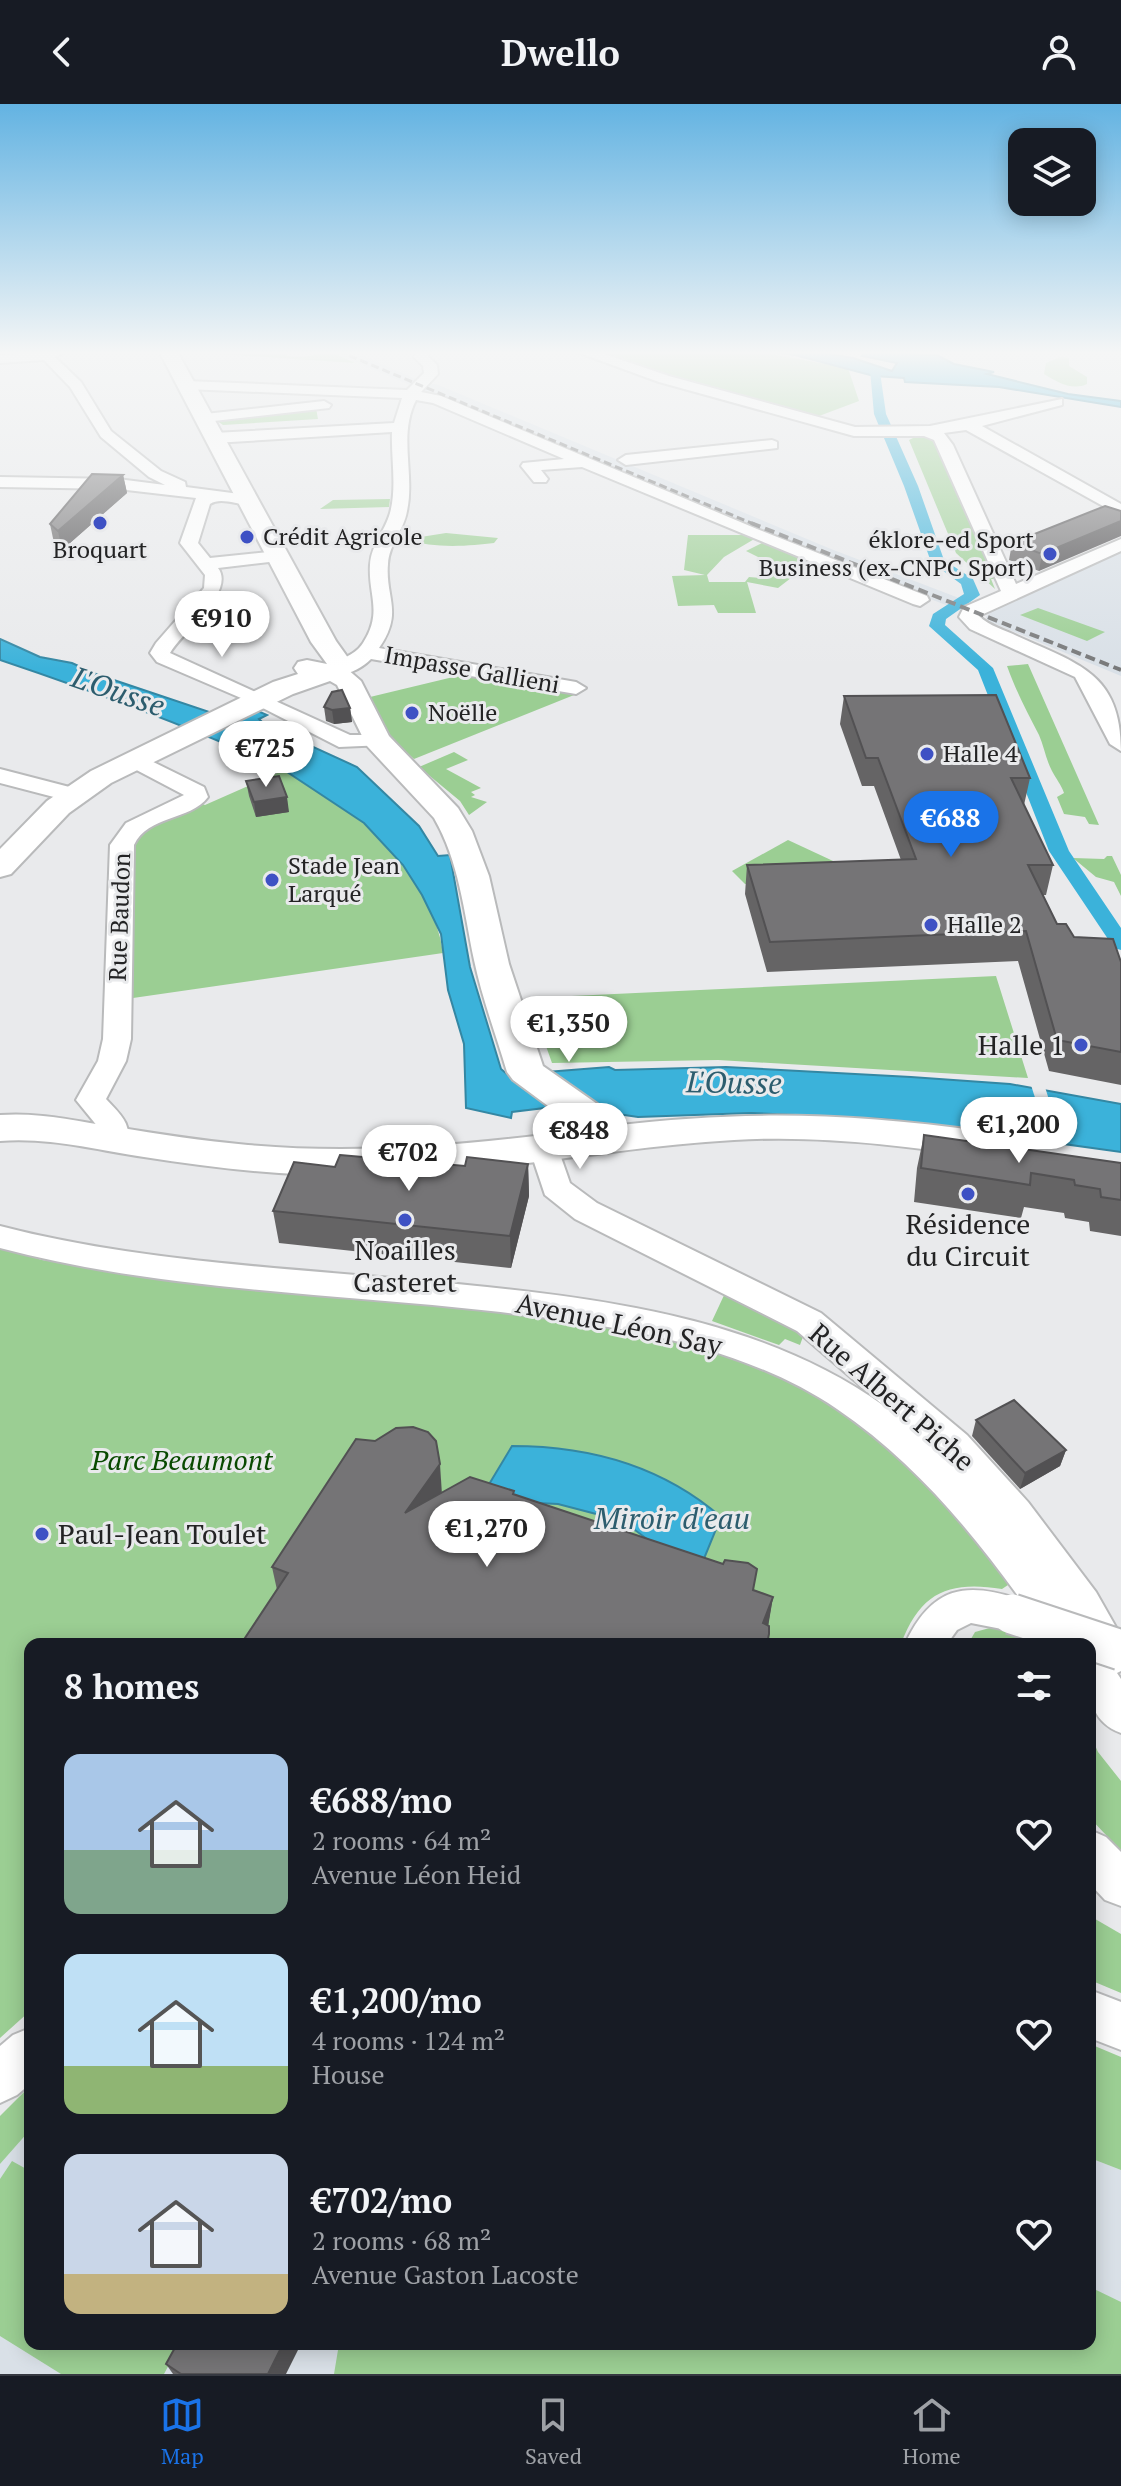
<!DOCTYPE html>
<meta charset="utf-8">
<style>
body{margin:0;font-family:"PT Serif",serif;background:#20242c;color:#f1f3f6;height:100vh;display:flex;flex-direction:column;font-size:30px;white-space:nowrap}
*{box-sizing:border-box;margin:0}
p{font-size:26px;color:#9ea1a6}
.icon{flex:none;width:44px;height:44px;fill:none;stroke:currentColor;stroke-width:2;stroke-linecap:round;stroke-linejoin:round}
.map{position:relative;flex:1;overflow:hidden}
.drawer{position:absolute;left:24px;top:1534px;width:1072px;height:712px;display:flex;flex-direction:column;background:#171b24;border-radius:16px;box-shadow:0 4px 20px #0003}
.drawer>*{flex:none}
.fabs{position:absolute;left:1008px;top:24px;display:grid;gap:16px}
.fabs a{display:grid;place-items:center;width:88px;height:88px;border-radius:16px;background:#171b24;box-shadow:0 4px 20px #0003;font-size:40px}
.price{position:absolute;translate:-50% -68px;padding:0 18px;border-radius:28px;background:#fff;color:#222;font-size:26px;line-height:52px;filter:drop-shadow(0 2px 4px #0008)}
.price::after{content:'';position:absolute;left:50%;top:48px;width:24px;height:18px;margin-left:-12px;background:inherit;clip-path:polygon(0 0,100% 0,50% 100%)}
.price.selected{background:#1a73e8;color:#fff}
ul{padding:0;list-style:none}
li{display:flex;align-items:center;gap:24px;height:200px;padding:0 40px}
li span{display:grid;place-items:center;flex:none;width:224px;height:160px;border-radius:16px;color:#555}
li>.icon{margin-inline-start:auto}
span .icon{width:96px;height:96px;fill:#fffc;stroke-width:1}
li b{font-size:34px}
h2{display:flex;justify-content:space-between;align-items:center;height:96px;padding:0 40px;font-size:34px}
header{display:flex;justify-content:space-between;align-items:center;height:104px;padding:0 40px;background:#171b24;font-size:36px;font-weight:700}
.dock{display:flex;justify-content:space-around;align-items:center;height:112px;border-top:2px solid #363941;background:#171b24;font-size:22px;color:#9ea1a6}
.dock a{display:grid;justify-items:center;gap:4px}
.dock .selected{color:#1a73e8}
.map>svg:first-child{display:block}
.built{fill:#d9e0e7}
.green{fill:#9bce93}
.water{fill:#3bb2da;stroke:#3487a3;stroke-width:2}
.pier{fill:#e9eaec}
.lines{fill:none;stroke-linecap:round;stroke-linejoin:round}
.canal{fill:#3bb2da;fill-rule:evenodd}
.minor-casing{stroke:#b9babb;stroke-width:4}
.major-casing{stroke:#b9babb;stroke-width:4}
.minor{fill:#fff;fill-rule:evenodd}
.major{fill:#fff;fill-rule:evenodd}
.rail-far1{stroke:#777879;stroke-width:3;stroke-dasharray:8 4;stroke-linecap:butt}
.rail{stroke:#777879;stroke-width:4;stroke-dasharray:10 5;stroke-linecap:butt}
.minor-bridge-casing{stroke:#b9babb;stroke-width:43;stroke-linecap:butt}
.minor-bridge{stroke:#fff;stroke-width:39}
.wall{fill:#656465}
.shaded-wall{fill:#525153}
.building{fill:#757476;stroke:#525153;stroke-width:2}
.poi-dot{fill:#3e51c4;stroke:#e9eaec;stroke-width:3}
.labels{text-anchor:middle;stroke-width:6;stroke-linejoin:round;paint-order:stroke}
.far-poi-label{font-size:24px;fill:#232324;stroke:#e9eaec;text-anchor:start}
.far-street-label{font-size:24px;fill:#232324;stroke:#e9eaec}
.poi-label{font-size:28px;fill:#232324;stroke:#e9eaec}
.street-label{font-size:28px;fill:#232324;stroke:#e9eaec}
.park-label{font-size:28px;font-style:italic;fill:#094a00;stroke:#e9eaec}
.water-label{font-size:30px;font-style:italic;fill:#2d5d6e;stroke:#e9eaec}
</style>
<header><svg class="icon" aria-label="back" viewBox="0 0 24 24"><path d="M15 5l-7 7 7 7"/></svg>Dwello<svg class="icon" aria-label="person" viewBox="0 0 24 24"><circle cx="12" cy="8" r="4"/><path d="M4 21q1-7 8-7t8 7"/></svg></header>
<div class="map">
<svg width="1121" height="2270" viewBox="0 0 1121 2270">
<rect width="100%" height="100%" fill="#e9eaec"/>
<g class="built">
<polygon points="329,247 352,247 418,276 410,281"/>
<polygon points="428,280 436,280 831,445 972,499 959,506 857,467 422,286"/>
<polygon points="1121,447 1121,572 988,517 986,513 994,505"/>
<polygon points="30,2026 30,2240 1090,2240 1090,2054 1121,2066 1121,2270 0,2270 0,2060"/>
</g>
<g class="green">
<polygon points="221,247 288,247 287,252 301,253 320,250 316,247 329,247 355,259 218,250"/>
<polygon points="623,247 753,247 848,264 859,297 819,312 685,275 674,275 601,253"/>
<path d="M1060 253 1069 254V262L1087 273V280C1072 287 1057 278 1044 270L1046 259Z"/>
<polygon points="316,304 318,315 223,321 216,316"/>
<polygon points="923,329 936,335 995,475 991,475 995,485 956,449 909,336"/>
<polygon points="390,395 389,403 320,405 333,396"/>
<path d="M446 429 498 434 494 439C470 442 431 445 408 435Z"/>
<polygon points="688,431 748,431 756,434 724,453 707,471 709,478 745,478 749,473 761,474 771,462 763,460 764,456 746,447 764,438 813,457 778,484 747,478 756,509 718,509 714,501 678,502 672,472 705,471 684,466"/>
<polygon points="1038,504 1105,528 1087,537 1020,511"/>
<path d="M1028 560 1099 721 1089 720 1085 713 1064 710 1057 693 1064 689C1061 680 1056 675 1052 667 1046 656 1044 642 1039 631 1027 608 1016 587 1007 562Z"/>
<polygon points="474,568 584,587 414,655 392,636 370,593"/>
<polygon points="454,648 468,656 446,665 481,684 471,688 475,691 471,693 487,698 469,711 460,697 419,663"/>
<path d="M284 666C305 680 328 691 348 706 388 735 438 799 443 849L133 894 132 735 154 720 200 699 205 701Z"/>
<polygon points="788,736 846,763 836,778 745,780 732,767"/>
<polygon points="1107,752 1112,752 1121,771 1121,792 1114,778 1096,773 1073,754 1104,755"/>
<polygon points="996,872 1028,974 718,956 552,959 529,894"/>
<path d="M0 1143 42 1156 88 1163C198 1175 309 1187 419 1199 631 1222 807 1232 953 1409 972 1432 996 1455 1008 1481L1002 1485C950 1477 921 1487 901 1540H30V1907L0 1934Z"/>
<polygon points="726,1187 805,1227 800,1241 785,1235 779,1241 712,1217"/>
<polygon points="997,1522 1046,1540 968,1540 975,1528"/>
<polygon points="1090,1630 1098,1648 1121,1677 1121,1747 1090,1714"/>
<polygon points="1090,1812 1121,1830 1121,1889 1090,1876"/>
<polygon points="1090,1940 1121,1953 1121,2066 1090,2054"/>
<polygon points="30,1982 30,2026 0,2060 0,2012"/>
<polygon points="12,2057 30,2067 30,2240 180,2240 164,2270 61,2270 0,2232 0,2075"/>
<polygon points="1090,2183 1121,2198 1121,2270 334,2270 339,2240 1090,2240"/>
</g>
<g class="water">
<polygon points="765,247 813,247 853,254 892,267 897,259 862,252 867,247 916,247 912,250 937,251 954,260 994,268 987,270 1068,290 1121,297 1121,303 999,283 905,278 904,274 874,272 795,251"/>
<path d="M0 535 40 553 72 559 96 570 212 609 244 601 267 611 259 615 265 621 357 663 419 722 438 752 450 751 470 863 501 965 508 971 609 963 615 966 726 963 911 973 1010 980 1121 1000V1048L884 1015 751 1009 638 1013 604 1008 586 999 512 1008 511 1014 466 1004 464 940 448 886 441 830 422 791 403 761 364 719 284 666H268L269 659C181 619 92 587 0 556Z"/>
<path d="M512 1342C588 1342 662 1362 721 1413L701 1462 667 1450 635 1426 600 1411 558 1400 517 1398 485 1387Z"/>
</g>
<polygon class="pier" points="1031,981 1045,983 1063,1041 1049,1038"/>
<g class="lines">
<polygon class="canal" points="870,266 880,268 886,310 918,382 944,456 973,475 980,491 946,515 945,521 993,564 1069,747 1121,824 1121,846 1114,844 1049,747 978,566 929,522 933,510 964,490 961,480 931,458 904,382 874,310"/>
<defs>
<g id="minor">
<path d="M66 247 55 253 81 278 111 327 161 367 185 378 186 383 255 392 257 396 255 400C240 403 222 392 210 400L198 439 210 454 278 447 287 452 278 457 218 464C236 488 183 527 170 549L350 631H385L388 636 385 641 339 643 255 600 157 558 150 549 156 539 204 484 205 471 180 439 196 394 118 385 0 383V373L118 375 165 381 149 373 101 333 70 283 44 256 0 259V251Z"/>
<path d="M416 247H430L428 252 437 261 438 270 421 288 441 292 757 425 927 492 929 496 920 502 913 500 582 363 541 366 548 375 546 378H534L521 362 523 359 564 355 433 299 416 296C398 331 415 370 407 407 404 426 389 440 388 460 385 494 404 508 379 544L576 578 586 584 576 590 371 555C361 565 346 573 332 569L329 565C338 554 354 553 363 539 383 508 368 491 370 461 371 441 385 427 390 409 397 383 391 354 392 328L214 339 206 334 214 329 394 319 402 294 186 285 179 281 186 277 407 286 424 269 423 262 414 253Z"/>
<path d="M574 247H595L669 272 855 323 930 322 1062 295V301L982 322 1121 400V412L966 326 944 329 953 341 1016 480 1121 435V447L979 512C989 522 1005 526 1017 532 1078 560 1121 569 1121 647L1110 640 1075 573 970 525 959 513 964 503 1001 487 934 336 924 332H854L659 278Z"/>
<polygon points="324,297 331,301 329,304 205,318 198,314 205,310"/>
<polygon points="772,336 777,338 777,344 626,361 618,356 626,351"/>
<path d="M135 649 204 683 208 693C190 717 148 711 134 741L131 935 126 957 106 995C119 1009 136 1023 124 1043L113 1046 102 1043 98 1036V1023L76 996 98 957 103 935 110 741 126 719 184 691 127 661 124 656 127 651Z"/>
<polygon points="0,665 81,686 84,691 81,696 73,698 0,679"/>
<path d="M545 1036 556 1039 570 1079 597 1099 821 1209 967 1331 1028 1398 1096 1488 1121 1532V1567L1117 1569 1121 1575V1629C1081 1614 1090 1575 1090 1540H1052L1031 1511 1026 1522 1012 1527 971 1519 957 1526 947 1540H905C931 1484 964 1476 1021 1496 968 1423 912 1356 837 1305 738 1238 607 1220 491 1207 329 1189 157 1186 0 1144V1122C158 1163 325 1165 487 1183 623 1197 770 1220 884 1302L797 1227 575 1115 545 1091 530 1046 534 1039Z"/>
<polygon points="1090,1726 1106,1733 1121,1748 1121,1802 1105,1796 1090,1780"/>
<polygon points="1090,1886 1121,1898 1121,1946 1090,1934"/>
<polygon points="30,1924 30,1980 17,1991 0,1999 0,1942 13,1931"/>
</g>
<path id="major" d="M159 247H177L336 537 351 558 346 564 361 577 389 632 458 704 472 727 489 772 509 860 543 962 600 1002 612 1022C744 1006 850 1009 981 1027L995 1031 1001 1040 995 1049 981 1053C899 1041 817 1031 734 1036 607 1043 482 1073 355 1072 284 1072 214 1064 144 1053 96 1046 49 1033 0 1037V1011C39 1008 76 1017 115 1023 159 1030 203 1037 248 1041 358 1051 466 1041 576 1027L571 1019 513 976 507 968C496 931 482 894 474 856 464 808 459 757 434 714L367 642 337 581 330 577 293 590 111 679 69 709 11 770 0 773V745L47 697 91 667 273 578 298 570 294 564 298 558 307 556 327 560 311 538Z"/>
</defs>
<use href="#minor" class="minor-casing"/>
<use href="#major" class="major-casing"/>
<use href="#minor" class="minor"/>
<use href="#major" class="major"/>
<polyline class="rail-far1" points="338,247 756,421"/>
<polyline class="rail" points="751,419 1121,566"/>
<defs>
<polyline id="minor-bridge" points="1012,1510 1121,1546"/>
</defs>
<use href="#minor-bridge" class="minor-bridge-casing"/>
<use href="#minor-bridge" class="minor-bridge"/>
</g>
<g class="wall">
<polygon points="123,371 127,389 62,446 54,439 50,420"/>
<polygon points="1105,402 1039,467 1009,456 1012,439"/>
<polygon points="844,592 1030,674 1024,701 1053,761 1046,791 1043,791 1057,820 1074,833 1121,858 1121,981 1049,967 1018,857 767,868 745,790 747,761 901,756 874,682 862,682 840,620"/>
<polygon points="324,603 350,604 352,618 334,620 326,617"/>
<polygon points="246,677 289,708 256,713 249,692"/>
<polygon points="924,1031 1121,1059 1121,1132 1090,1127 1089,1118 1065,1114 1064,1109 1024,1103 1021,1114 914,1098 917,1064"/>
<polygon points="528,1060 529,1092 511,1164 279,1139 273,1107 335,1063"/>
<polygon points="976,1316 1066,1346 1060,1362 1020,1385 972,1332"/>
<polygon points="442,1388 514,1390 773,1493 768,1521 277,1486 272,1463"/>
<polygon points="166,2260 286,2270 173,2270"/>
</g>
<g class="shaded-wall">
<polygon points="123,371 127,389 62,446 58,427"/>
<polygon points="1121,417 1121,432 1039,467 1042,450"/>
<polygon points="350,604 352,618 334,620 332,606"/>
<polygon points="287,693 289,708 256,713 254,698"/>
<polygon points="528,1060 529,1092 511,1164 510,1132"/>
<polygon points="1066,1346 1060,1362 1020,1385 1025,1369"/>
<polygon points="440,1360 442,1391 405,1409"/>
<polygon points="773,1493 768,1523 763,1519"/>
<polygon points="283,2240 301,2240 286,2270 268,2270"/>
</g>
<g class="building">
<polygon points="92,370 123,371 58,427 50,420"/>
<polygon points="1105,402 1121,407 1121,417 1042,450 1012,439"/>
<polygon points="342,586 350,604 332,606 324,603 332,588"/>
<polygon points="996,591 1030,674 1011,674 1053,761 1028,761 1057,820 1066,820 1074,833 1113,835 1121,858 1121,948 1057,936 1026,827 770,838 747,761 916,755 878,654 866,654 844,592"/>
<polygon points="279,672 287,693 254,698 246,677"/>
<polygon points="924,1031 1121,1059 1121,1096 1101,1093 1100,1085 1075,1081 1074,1076 1031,1069 1030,1081 921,1064"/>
<polygon points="340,1051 465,1062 467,1053 528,1060 510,1132 273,1107 294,1058 335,1063"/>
<polygon points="1014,1296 1066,1346 1025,1369 976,1316"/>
<polygon points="413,1323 428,1328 436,1337 440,1360 405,1409 470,1373 514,1387 513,1390 723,1460 725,1456 748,1459 757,1465 753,1486 773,1493 763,1519 769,1522 769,1530 767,1540 241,1540 288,1469 272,1463 356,1335 375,1337 396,1324"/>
<polygon points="177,2240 283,2240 268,2270 181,2270 166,2260"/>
</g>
<linearGradient id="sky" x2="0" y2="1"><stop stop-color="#63b3e2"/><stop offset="0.44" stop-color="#f5f6f6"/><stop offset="1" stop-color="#f5f6f6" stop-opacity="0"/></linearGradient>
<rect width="1121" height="565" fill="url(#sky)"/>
<g class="poi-dot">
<circle cx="100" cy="419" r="8"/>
<circle cx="247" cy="433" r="8"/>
<circle cx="1050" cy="450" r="8"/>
<circle cx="412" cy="609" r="8"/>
<circle cx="927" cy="650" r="8"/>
<circle cx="272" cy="776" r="8"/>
<circle cx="931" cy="821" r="8"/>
<circle cx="1081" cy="941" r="8"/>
<circle cx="968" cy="1090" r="8"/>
<circle cx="405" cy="1116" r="8"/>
<circle cx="42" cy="1430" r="8"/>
</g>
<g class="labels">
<g class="far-poi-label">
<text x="263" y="441">Crédit Agricole</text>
<text x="1034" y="444" text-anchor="end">éklore-ed Sport<tspan x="1034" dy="28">Business (ex-CNPC Sport)</tspan></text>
<text x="100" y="454" text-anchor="middle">Broquart</text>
<text x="428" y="617">Noëlle</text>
<text x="943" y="658">Halle 4</text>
<text x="288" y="770">Stade Jean<tspan x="288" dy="28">Larqué</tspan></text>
<text x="947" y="829">Halle 2</text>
</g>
<g class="far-street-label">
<text transform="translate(472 566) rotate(10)" y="8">Impasse Gallieni</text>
<text transform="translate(120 813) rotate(-88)" y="8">Rue Baudon</text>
</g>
<g class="poi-label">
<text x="1065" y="951" text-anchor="end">Halle 1</text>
<text x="968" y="1130">Résidence<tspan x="968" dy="32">du Circuit</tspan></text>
<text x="405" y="1156">Noailles<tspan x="405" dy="32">Casteret</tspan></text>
<text x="58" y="1440" text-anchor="start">Paul-Jean Toulet</text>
</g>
<g class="street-label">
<text transform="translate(619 1220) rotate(12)" y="10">Avenue Léon Say</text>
<text transform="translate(892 1293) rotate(41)" y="10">Rue Albert Piche</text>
</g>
<g class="park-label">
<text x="182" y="1366">Parc Beaumont</text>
</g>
<g class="water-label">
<text transform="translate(118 588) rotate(19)" y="10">L'Ousse</text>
<text transform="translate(734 979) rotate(1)" y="10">L'Ousse</text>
<text x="672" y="1425">Miroir d'eau</text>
</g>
</g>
</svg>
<div class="fabs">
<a><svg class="icon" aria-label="layers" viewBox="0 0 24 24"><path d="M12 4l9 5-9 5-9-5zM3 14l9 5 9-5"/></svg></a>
</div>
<b class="price" style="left:222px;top:555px">€910</b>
<b class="price" style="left:266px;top:685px">€725</b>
<b class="price selected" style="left:951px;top:755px">€688</b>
<b class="price" style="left:569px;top:960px">€1,350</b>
<b class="price" style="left:1019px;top:1061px">€1,200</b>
<b class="price" style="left:580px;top:1067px">€848</b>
<b class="price" style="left:409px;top:1089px">€702</b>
<b class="price" style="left:487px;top:1465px">€1,270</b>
<section class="drawer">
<h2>8 homes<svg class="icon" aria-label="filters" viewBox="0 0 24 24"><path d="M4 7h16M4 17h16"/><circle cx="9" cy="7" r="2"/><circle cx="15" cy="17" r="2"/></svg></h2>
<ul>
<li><span style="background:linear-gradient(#a9c7e8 60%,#7fa58c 0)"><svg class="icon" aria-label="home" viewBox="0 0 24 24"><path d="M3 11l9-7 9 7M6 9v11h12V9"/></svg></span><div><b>€688/mo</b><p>2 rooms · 64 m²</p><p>Avenue Léon Heid</p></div><svg class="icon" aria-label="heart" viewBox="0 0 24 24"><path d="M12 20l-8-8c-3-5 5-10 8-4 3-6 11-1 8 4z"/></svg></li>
<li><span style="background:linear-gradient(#bfe0f5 70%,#8fb573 0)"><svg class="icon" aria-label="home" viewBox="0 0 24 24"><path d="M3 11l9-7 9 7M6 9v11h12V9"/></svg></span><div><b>€1,200/mo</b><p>4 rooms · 124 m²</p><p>House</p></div><svg class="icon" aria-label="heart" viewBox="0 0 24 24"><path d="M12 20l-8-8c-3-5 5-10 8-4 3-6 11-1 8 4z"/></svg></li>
<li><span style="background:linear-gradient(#c9d6e8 75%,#c2b280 0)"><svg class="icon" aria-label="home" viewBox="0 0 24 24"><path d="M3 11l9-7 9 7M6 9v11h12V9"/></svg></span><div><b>€702/mo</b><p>2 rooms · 68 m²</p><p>Avenue Gaston Lacoste</p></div><svg class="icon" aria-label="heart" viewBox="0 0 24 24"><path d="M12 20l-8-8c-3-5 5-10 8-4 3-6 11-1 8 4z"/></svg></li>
</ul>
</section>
</div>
<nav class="dock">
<a class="selected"><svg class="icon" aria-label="map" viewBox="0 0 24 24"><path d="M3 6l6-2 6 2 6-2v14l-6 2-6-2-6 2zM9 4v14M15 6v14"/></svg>Map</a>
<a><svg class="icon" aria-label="saved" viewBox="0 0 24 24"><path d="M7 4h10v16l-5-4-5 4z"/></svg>Saved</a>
<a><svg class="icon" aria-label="home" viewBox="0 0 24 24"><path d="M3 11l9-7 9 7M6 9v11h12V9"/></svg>Home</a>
</nav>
